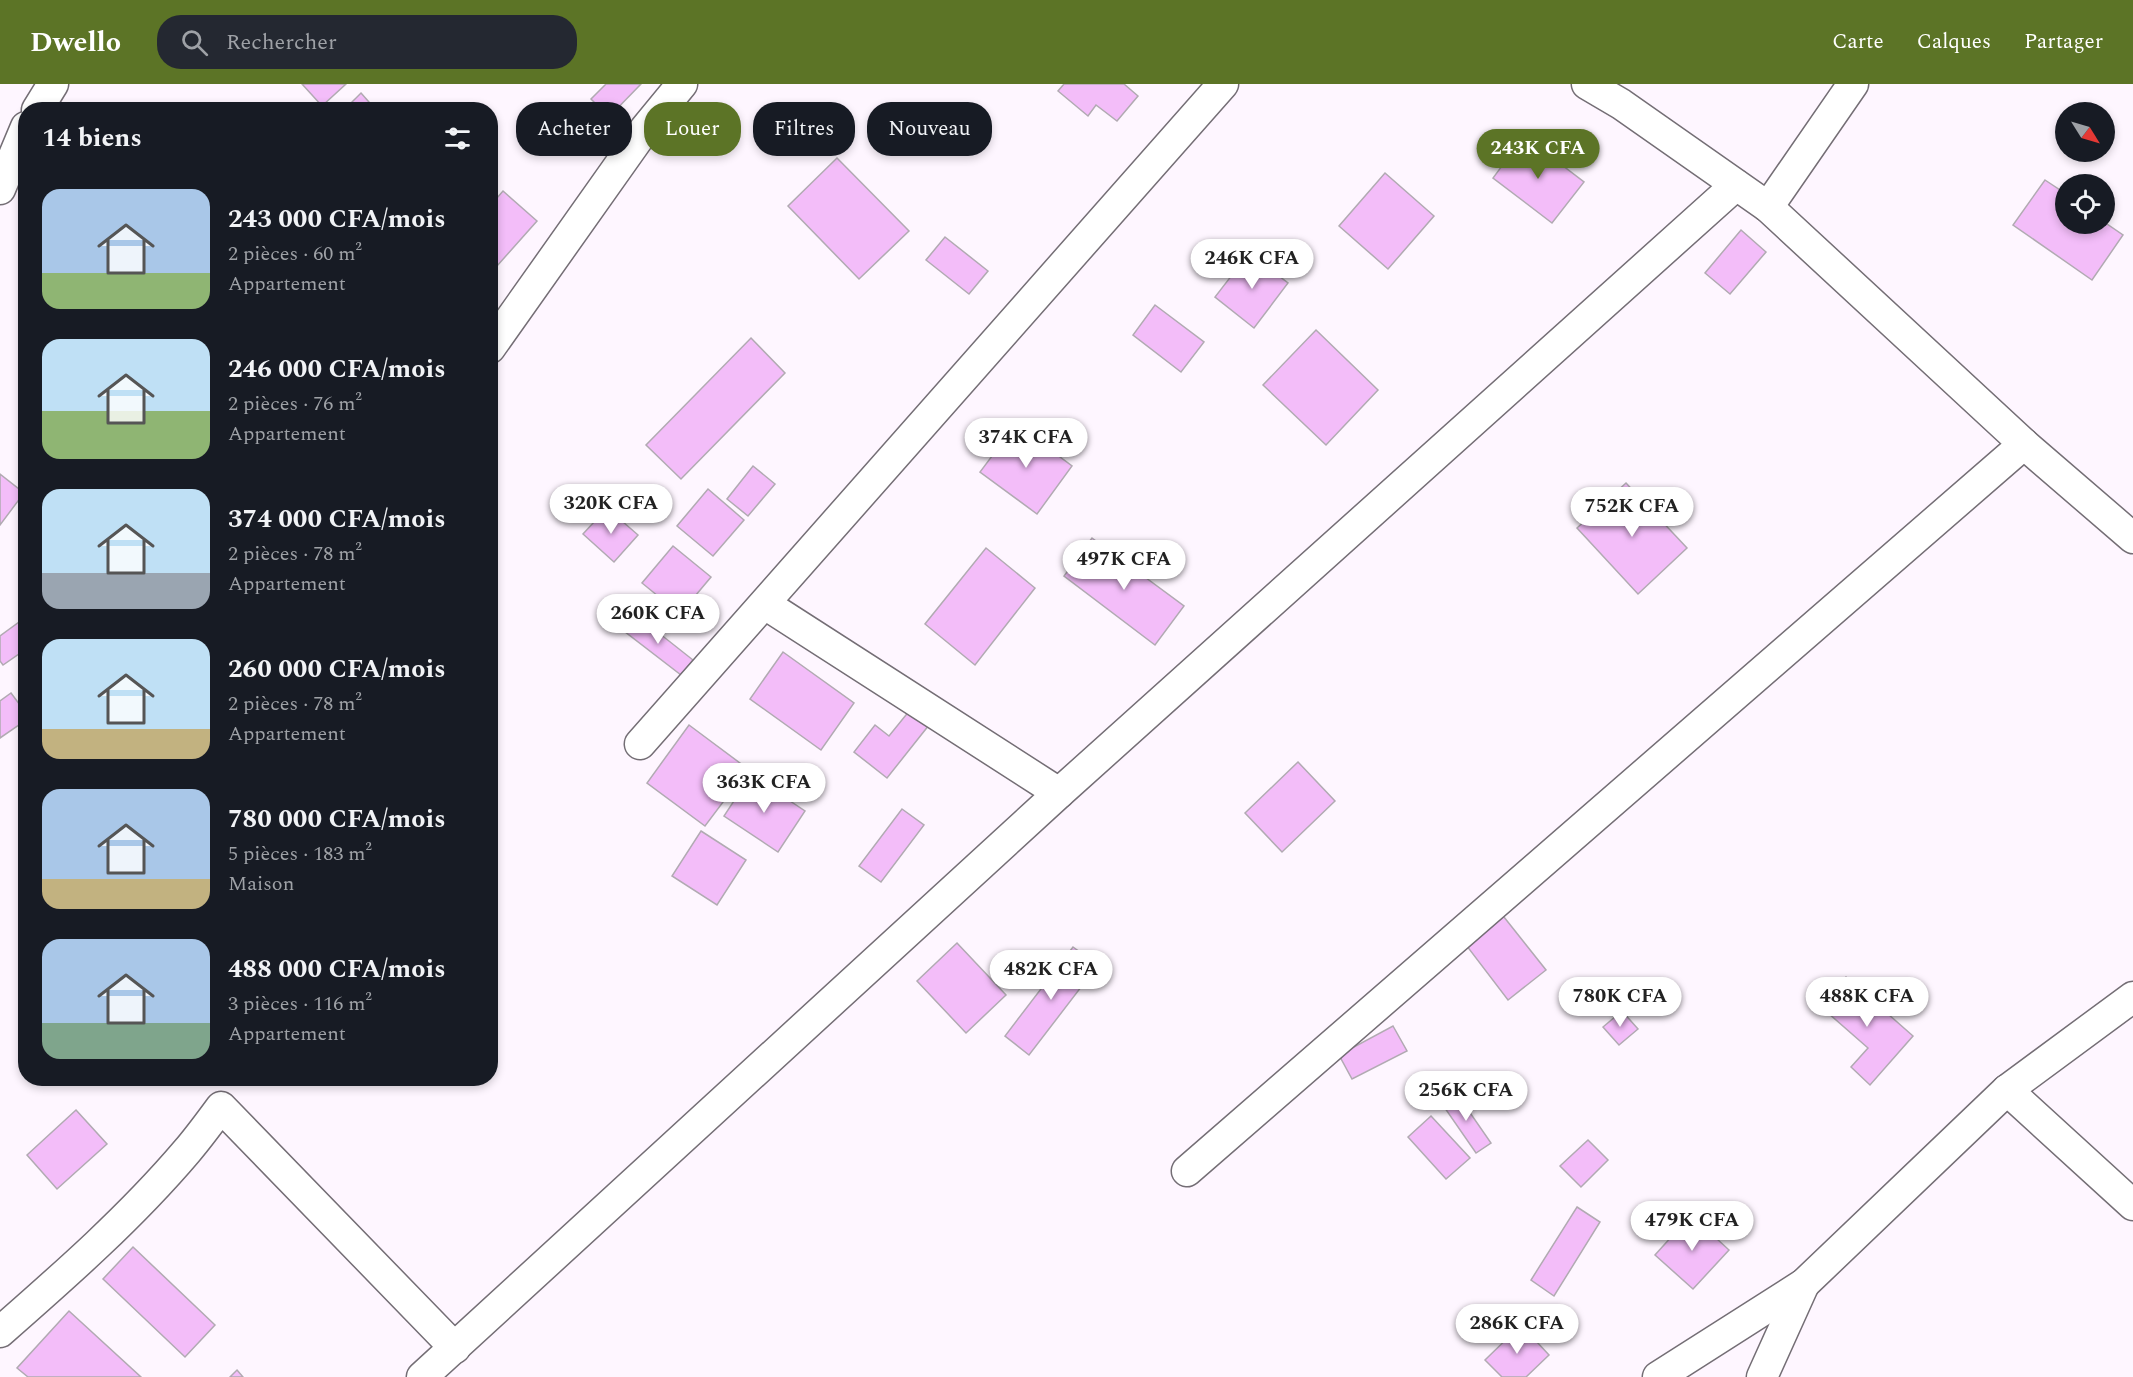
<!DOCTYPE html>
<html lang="fr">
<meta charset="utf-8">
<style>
body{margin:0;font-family:Spectral,serif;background:#242831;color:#f1f3f6;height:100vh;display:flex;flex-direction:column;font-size:22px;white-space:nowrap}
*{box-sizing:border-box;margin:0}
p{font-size:20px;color:#9ea1a6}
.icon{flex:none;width:33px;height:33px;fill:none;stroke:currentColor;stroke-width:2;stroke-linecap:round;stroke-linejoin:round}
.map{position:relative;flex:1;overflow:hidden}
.panel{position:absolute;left:18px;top:18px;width:480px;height:984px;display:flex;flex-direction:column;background:#171b24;border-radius:24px;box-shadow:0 3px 9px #0003}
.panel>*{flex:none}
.banner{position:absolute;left:516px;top:18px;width:570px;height:54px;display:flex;gap:12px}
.needle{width:39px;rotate:127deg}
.tools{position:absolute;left:2055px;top:18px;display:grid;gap:12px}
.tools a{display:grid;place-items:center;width:60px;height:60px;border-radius:50%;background:#171b24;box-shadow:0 3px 9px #0003;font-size:30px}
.price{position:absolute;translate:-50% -51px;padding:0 14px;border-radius:21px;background:#fff;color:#222;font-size:20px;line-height:39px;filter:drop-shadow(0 2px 3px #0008)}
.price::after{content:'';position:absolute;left:50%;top:36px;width:18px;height:14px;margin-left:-9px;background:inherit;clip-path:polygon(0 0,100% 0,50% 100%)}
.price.active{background:#5c7426;color:#fff}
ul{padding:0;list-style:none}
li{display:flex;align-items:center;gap:18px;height:150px;padding:0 24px}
li span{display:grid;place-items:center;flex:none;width:168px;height:120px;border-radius:18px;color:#555}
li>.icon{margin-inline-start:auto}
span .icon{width:72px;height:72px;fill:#fffc;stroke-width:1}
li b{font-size:26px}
h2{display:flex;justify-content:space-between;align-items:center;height:72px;padding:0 24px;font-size:26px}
.chip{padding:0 21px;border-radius:24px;background:#171b24;box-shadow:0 3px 9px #0003;font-size:21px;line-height:54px}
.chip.active{background:#5c7426;color:#fff}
header{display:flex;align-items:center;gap:36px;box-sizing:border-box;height:84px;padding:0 30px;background:#5c7426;color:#fff}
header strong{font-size:28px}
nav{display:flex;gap:33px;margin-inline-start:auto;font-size:21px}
.search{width:420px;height:54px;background:#242831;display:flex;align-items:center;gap:15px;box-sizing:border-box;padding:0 21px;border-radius:24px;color:#9ea1a6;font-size:22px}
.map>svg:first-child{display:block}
.building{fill:#f3bdf9;stroke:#b1aab2;stroke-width:1.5}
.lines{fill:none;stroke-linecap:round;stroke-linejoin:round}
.minor-casing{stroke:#746e75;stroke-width:33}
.minor{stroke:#fff;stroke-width:30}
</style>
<header>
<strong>Dwello</strong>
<div class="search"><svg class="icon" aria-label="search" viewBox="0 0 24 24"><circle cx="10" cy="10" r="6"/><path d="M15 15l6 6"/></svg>Rechercher</div>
<nav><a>Carte</a><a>Calques</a><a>Partager</a></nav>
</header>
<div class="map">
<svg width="2133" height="1293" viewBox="0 0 2133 1293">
<rect width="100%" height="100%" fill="#fef6ff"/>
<g class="building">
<polygon points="302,0 346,0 322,22"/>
<polygon points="606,0 641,0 609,33 591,15"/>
<polygon points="1064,0 1124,0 1138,12 1117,37 1096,21 1088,32 1058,7"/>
<polygon points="361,9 376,26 344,26"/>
<polygon points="1524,52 1584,98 1552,139 1493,94"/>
<polygon points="837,74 909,147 859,195 788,122"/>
<polygon points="1385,89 1434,132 1388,185 1339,142"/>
<polygon points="2045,96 2066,110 2066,140 2104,138 2123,151 2092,196 2013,141"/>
<polygon points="503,107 537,137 497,182 490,176 490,122"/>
<polygon points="1741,146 1766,168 1730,210 1705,189"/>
<polygon points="945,153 988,187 969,210 926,176"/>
<polygon points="1249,169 1288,199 1254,244 1215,213"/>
<polygon points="1155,221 1204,258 1181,288 1133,251"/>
<polygon points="1316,246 1378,306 1326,361 1263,301"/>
<polygon points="751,254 785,289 681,395 646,361"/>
<polygon points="1016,340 1072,382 1037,430 980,388"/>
<polygon points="753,382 775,400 748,432 727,415"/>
<polygon points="0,390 24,409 0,441"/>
<polygon points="1626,399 1687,464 1638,510 1577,444"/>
<polygon points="708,405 744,436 713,472 677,442"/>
<polygon points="607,424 638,451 614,478 583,450"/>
<polygon points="1092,454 1184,522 1155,561 1064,492"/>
<polygon points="673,462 711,493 680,530 642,499"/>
<polygon points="986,464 1035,504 975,581 925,540"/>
<polygon points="636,531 693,576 681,591 624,547"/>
<polygon points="26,533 26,565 3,581 0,577 0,552"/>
<polygon points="783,568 854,619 821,666 750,615"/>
<polygon points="11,609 26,629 26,636 0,654 0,617"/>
<polygon points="910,626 929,641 887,694 854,668 875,641 889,652"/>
<polygon points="689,641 748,685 705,742 647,699"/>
<polygon points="1298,678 1335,717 1282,768 1245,729"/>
<polygon points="751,691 805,727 778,768 724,732"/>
<polygon points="902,725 924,741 881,798 859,782"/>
<polygon points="701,747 746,776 717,821 672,792"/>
<polygon points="1500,828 1546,886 1508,916 1463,857"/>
<polygon points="957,859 1006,911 966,949 917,897"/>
<polygon points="1073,863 1098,881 1029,971 1005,952"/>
<polygon points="1846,893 1913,952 1870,1001 1851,983 1868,964 1820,922"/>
<polygon points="1622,927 1638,945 1619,961 1603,943"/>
<polygon points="1393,942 1407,967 1352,995 1339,971"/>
<polygon points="1455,1007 1491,1059 1476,1069 1440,1017"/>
<polygon points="76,1026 107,1060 57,1105 27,1071"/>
<polygon points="1431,1032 1470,1074 1446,1095 1408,1053"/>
<polygon points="1588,1056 1608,1076 1581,1103 1560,1082"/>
<polygon points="1577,1123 1600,1138 1554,1212 1531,1196"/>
<polygon points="1691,1131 1729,1166 1693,1205 1655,1171"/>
<polygon points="133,1163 215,1241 185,1273 103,1195"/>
<polygon points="69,1227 141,1293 28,1293 17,1284"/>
<polygon points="1521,1241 1549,1271 1526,1293 1502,1293 1485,1276"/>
<polygon points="237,1286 243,1293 230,1293"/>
</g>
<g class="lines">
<defs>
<g id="minor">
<polyline points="1587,0 1621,20 1768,123 2024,360 2133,454"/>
<polyline points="37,26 53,0"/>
<polyline points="0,105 26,43"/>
<polyline points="1768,123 1853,0"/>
<polyline points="490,264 645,45 682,0"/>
<polyline points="765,520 1059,709"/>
<polyline points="640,660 1223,0"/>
<polyline points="2007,1006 2133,1121"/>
<polyline points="1187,1087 2024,360"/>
<path d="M0 1248C65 1191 131 1133 187 1067 199 1053 210 1038 221 1023L455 1264"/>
<polyline points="422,1293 1059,709 1736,101"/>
<polyline points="1658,1293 1804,1200 2007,1006 2133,913"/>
<polyline points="1762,1293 1804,1200"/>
</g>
</defs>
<use href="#minor" class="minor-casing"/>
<use href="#minor" class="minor"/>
</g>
</svg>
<div class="tools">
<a><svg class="needle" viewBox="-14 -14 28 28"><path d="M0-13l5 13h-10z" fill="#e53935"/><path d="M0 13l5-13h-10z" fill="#9ea1a6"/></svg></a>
<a><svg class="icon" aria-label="locate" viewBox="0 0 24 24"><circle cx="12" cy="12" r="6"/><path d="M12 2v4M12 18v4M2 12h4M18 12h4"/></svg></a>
</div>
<b class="price active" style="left:1538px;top:96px">243K CFA</b>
<b class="price" style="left:1252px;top:206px">246K CFA</b>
<b class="price" style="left:1026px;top:385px">374K CFA</b>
<b class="price" style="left:611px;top:451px">320K CFA</b>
<b class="price" style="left:1632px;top:454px">752K CFA</b>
<b class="price" style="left:1124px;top:507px">497K CFA</b>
<b class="price" style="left:658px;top:561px">260K CFA</b>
<b class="price" style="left:764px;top:730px">363K CFA</b>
<b class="price" style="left:1051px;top:917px">482K CFA</b>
<b class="price" style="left:1620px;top:944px">780K CFA</b>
<b class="price" style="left:1867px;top:944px">488K CFA</b>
<b class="price" style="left:1466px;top:1038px">256K CFA</b>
<b class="price" style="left:1692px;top:1168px">479K CFA</b>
<b class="price" style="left:1517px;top:1271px">286K CFA</b>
<div class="banner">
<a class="chip">Acheter</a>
<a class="chip active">Louer</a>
<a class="chip">Filtres</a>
<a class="chip">Nouveau</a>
</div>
<section class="panel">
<h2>14 biens<svg class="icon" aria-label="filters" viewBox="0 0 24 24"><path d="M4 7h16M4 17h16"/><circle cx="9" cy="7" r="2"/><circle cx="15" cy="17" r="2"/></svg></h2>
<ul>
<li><span style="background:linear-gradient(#a9c7e8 70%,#8fb573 0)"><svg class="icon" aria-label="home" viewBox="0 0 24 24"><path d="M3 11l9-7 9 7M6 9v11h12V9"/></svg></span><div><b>243 000 CFA/mois</b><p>2 pièces · 60 m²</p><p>Appartement</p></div></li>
<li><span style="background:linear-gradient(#bfe0f5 60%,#8fb573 0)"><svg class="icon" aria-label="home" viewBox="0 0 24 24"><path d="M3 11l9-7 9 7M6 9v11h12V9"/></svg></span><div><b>246 000 CFA/mois</b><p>2 pièces · 76 m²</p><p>Appartement</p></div></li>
<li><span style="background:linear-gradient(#bfe0f5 70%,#9aa5b1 0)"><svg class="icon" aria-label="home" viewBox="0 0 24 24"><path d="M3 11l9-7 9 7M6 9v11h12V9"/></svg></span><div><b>374 000 CFA/mois</b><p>2 pièces · 78 m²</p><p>Appartement</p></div></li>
<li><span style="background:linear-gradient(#bfe0f5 75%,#c2b280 0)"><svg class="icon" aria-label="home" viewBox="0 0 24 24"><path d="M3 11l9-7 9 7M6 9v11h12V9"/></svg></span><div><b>260 000 CFA/mois</b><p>2 pièces · 78 m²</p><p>Appartement</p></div></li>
<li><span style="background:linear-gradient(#a9c7e8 75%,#c2b280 0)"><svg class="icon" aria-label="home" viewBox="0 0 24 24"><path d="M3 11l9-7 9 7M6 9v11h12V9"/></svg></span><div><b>780 000 CFA/mois</b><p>5 pièces · 183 m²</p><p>Maison</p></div></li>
<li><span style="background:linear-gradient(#a9c7e8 70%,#7fa58c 0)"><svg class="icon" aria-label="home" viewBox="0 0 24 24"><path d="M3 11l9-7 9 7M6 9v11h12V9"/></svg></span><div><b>488 000 CFA/mois</b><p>3 pièces · 116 m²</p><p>Appartement</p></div></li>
</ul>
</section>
</div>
